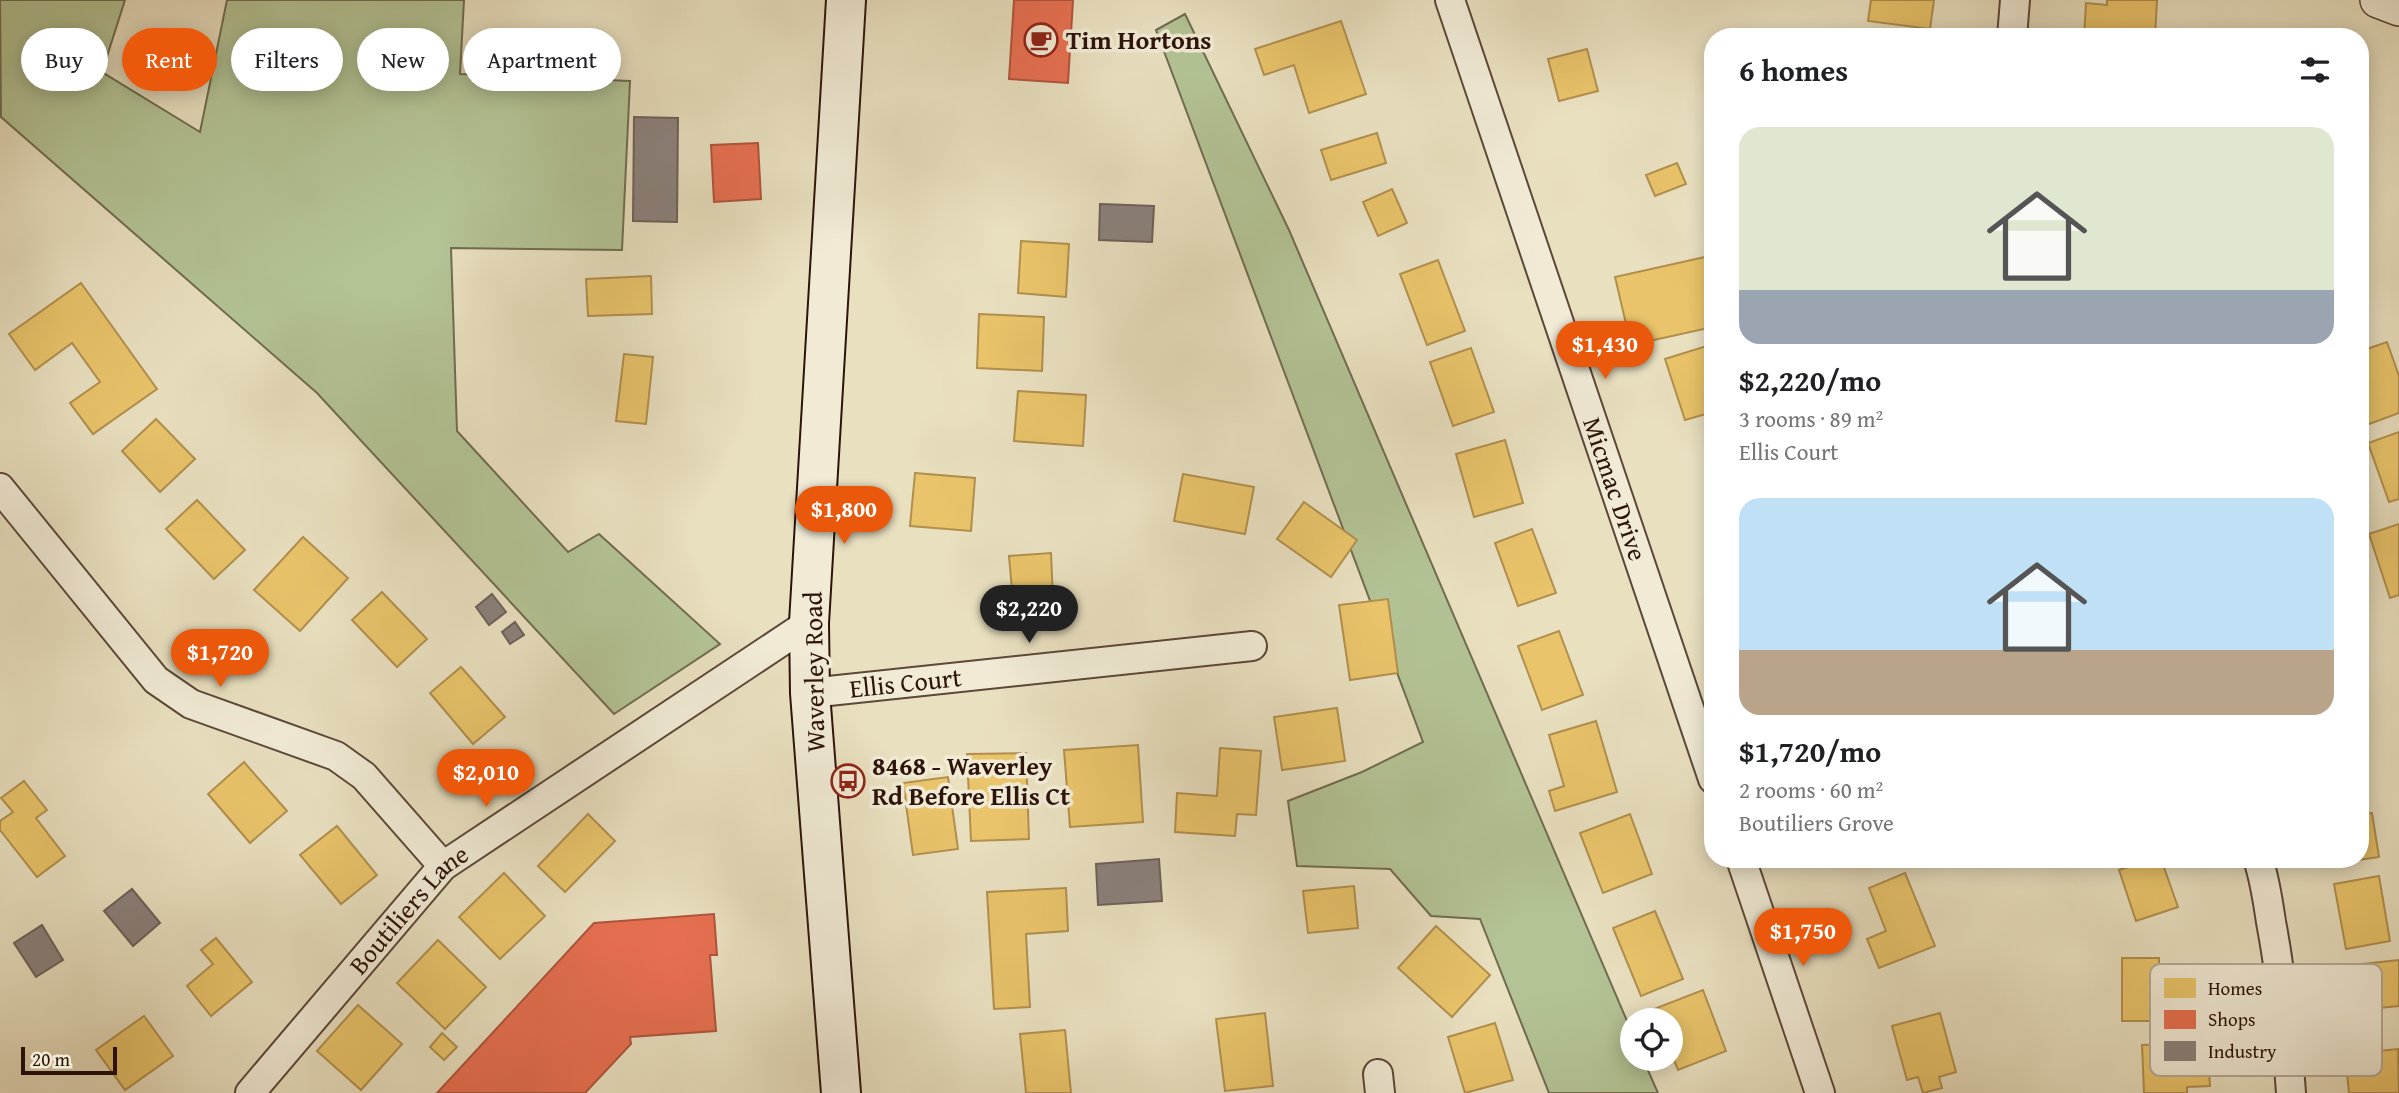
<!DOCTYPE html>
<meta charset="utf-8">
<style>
body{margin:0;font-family:"Gentium Book Plus",serif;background:#f6f6f6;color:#202124;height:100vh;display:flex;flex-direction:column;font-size:26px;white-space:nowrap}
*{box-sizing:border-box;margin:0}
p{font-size:23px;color:#757577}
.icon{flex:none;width:38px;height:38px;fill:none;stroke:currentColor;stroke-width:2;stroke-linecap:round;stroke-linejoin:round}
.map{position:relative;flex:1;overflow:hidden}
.panel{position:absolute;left:1704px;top:28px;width:665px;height:840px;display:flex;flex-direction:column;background:#fff;border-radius:28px;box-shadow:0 4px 18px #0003}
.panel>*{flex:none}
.guide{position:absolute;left:21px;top:28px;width:665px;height:63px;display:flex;gap:14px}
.fabs{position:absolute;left:1620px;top:1008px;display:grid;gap:14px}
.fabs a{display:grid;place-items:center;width:63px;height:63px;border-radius:50%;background:#fff;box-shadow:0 4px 18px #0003;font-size:35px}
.scale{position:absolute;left:21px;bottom:18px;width:96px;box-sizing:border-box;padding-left:7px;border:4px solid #2d140a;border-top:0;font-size:19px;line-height:24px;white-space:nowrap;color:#2d140a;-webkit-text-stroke:5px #f1ebd6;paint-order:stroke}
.price{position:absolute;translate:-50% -60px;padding:0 16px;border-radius:24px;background:#ea580c;color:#fff;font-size:23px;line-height:46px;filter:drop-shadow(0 2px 4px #0008)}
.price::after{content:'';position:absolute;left:50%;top:42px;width:21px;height:16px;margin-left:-10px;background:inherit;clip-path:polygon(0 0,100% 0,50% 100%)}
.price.active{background:#222;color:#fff}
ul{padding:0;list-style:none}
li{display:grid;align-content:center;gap:14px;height:371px;padding:0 35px}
li span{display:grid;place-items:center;height:217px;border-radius:21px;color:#555}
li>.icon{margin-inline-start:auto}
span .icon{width:126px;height:126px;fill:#fffc;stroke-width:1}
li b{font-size:30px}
h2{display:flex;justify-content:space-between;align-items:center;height:84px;padding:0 35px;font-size:30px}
.pill{padding:0 24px;border-radius:32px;background:#fff;box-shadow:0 4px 18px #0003;font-size:24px;line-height:63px}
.pill.active{background:#ea580c;color:#fff}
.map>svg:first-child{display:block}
.green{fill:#b3c395;stroke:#706c50;stroke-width:2}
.homes{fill:#e9c46a;stroke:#b18f4d;stroke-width:2}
.shops{fill:#e76f51;stroke:#af543c;stroke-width:2}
.industry{fill:#8a817c;stroke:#6e605a;stroke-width:2}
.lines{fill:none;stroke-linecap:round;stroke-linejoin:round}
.minor-casing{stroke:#5c4738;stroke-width:32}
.tertiary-casing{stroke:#5c4738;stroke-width:38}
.secondary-casing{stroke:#2d140a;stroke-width:42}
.minor{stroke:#f1ebd6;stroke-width:28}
.tertiary{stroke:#f1ebd6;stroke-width:35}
.secondary{stroke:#f1ebd6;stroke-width:38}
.labels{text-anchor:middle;stroke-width:7;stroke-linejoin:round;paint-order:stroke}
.poi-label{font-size:26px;font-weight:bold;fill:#2d140a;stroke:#f1ebd6;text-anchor:start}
.street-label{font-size:26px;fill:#2d140a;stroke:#f1ebd6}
.key{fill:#f1ebd6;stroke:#b6aa99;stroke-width:2}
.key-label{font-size:19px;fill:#2d140a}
</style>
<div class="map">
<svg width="2399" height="1093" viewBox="0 0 2399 1093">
<rect width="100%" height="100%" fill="#e9e0c0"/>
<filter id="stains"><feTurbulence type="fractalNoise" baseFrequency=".00286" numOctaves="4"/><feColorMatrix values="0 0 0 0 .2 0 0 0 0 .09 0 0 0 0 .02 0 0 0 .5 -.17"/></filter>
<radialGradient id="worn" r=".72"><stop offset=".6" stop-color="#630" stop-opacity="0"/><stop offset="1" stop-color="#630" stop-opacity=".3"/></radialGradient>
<g class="green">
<polygon points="0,0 125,0 102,72 200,132 227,0 464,0 460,74 630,81 622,250 451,248 457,431 568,552 599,534 720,644 614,714 317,393 1,117"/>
<polygon points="1185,14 1289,230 1633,1035 1633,1059 1643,1059 1658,1093 1549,1093 1480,919 1431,916 1390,869 1297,866 1288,801 1362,772 1423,742 1156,30"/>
</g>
<g class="homes">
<polygon points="1871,0 1934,0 1930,29 1868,21"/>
<polygon points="2107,0 2157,0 2155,37 2084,37 2086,3 2107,5"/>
<polygon points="1341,21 1366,94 1309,113 1294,65 1264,75 1255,49"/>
<polygon points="1587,49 1598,91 1559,101 1548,59"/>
<polygon points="1377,133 1386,163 1331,180 1321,150"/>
<polygon points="1677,163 1686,184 1655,196 1646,175"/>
<polygon points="1392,189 1407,223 1378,236 1363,202"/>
<polygon points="1021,241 1069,244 1066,297 1018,293"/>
<polygon points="1705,257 1713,294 1713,327 1631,345 1615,277"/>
<polygon points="1438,260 1465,331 1427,345 1400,274"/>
<polygon points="651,276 652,314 588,316 586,279"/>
<polygon points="81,283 157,389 93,434 70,403 100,382 72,343 35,370 9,334"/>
<polygon points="979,314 1044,317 1042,371 977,368"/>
<polygon points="2387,342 2399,376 2399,413 2361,427 2361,351"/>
<polygon points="1713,344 1713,412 1685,420 1665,359"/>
<polygon points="1471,348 1494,412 1453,426 1430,362"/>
<polygon points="624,354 653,357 646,424 616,421"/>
<polygon points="1018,391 1086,395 1083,446 1014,441"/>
<polygon points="156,419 195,459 160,492 122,451"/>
<polygon points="2399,432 2399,499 2389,502 2368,443"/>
<polygon points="1505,440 1523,503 1474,517 1456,454"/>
<polygon points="915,473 975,478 971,531 910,526"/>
<polygon points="1183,474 1254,487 1245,534 1174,521"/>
<polygon points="197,500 245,550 214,579 166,529"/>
<polygon points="1304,502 1357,540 1331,577 1277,539"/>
<polygon points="2399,524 2399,595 2390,598 2369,534"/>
<polygon points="1532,529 1556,593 1518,606 1495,543"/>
<polygon points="303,537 348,578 300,631 254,590"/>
<polygon points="1051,553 1054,622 1015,624 1009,556"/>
<polygon points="382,592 427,639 397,667 352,620"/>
<polygon points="1388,599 1398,673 1350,680 1339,605"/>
<polygon points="1559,631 1583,695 1542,710 1518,646"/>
<polygon points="461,667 505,717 473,744 430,693"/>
<polygon points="1337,708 1345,761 1282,770 1274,717"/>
<polygon points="1596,721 1617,792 1555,811 1549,791 1564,786 1549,735"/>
<polygon points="1138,745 1143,822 1070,827 1064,750"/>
<polygon points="1220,748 1261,751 1256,815 1237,814 1235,836 1175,832 1177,793 1217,796"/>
<polygon points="1026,753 1029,839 971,841 967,754"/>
<polygon points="244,762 287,811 250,843 208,794"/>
<polygon points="948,777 958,849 913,855 903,783"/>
<polygon points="24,781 47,810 36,818 65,856 37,877 0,830 0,821 13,812 1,798"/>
<polygon points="2372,813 2379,857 2324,865 2323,859 2361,859 2361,814"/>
<polygon points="588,814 615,841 565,892 538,866"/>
<polygon points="1630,814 1652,874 1603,893 1580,833"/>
<polygon points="337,826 377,875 341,904 300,855"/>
<polygon points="2152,859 2161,859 2178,907 2136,921 2119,870"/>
<polygon points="504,873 545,916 500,959 459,917"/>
<polygon points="1905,873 1935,946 1879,968 1867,939 1886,931 1869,888"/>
<polygon points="2379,876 2390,941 2346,949 2334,884"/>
<polygon points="1354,886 1358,928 1308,933 1303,891"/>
<polygon points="1066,888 1068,931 1026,934 1030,1007 994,1009 987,892"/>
<polygon points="1655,911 1683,979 1641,996 1613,928"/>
<polygon points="1436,926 1490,975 1452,1017 1398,968"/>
<polygon points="216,938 252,982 211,1016 187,986 213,964 201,950"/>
<polygon points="438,940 486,987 445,1029 397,983"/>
<polygon points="2122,958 2159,958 2159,980 2192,980 2192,1021 2122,1021"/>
<polygon points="2399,960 2399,1006 2350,1011 2345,966"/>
<polygon points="1703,990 1726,1051 1678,1070 1671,1053 1671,1020 1659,1020 1654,1009"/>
<polygon points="358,1005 402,1044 361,1090 317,1051"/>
<polygon points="1265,1013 1273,1086 1225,1091 1216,1019"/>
<polygon points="1940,1013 1956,1072 1939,1077 1942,1088 1923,1093 1918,1077 1907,1080 1892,1026"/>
<polygon points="144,1016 173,1056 125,1090 96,1050"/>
<polygon points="1495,1023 1513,1080 1465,1093 1448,1037"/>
<polygon points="1065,1030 1071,1093 1026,1093 1020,1034"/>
<polygon points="442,1033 457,1047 444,1060 430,1047"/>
<polygon points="2207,1042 2210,1086 2187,1087 2187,1093 2144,1093 2142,1045"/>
<polygon points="2398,1049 2399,1093 2349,1093 2345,1054"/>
</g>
<g class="shops">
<polygon points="1014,0 1073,0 1068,83 1009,79"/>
<polygon points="758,143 761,199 714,202 711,145"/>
<polygon points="714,914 717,955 710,955 716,1031 630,1037 631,1044 585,1093 437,1093 594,923"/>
</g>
<g class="industry">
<polygon points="634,117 678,118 677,222 633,221"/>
<polygon points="1100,204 1154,206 1152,242 1099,240"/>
<polygon points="492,594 506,612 489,625 476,607"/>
<polygon points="515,622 524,635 510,644 502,632"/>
<polygon points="1159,859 1162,901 1098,905 1096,864"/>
<polygon points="132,889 160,923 133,946 104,911"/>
<polygon points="42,925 63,960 36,977 14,943"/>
</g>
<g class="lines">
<defs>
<g id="minor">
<path id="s1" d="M1450 0 1713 779"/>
<polyline points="2012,37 2015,0"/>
<polyline points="0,488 156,680 191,704 336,756 364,776 443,866"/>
<path id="s2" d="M810 693 1252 646"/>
<polyline points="1741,859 1820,1093"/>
<path d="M2258 859C2265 880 2268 901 2271 922 2282 979 2287 1036 2291 1093"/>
<polyline points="1378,1074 1380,1093"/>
<path id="s3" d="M250 1093 443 866 809 623"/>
</g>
<polyline id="tertiary" points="2378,0 2399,8"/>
<polyline id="secondary" points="841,1093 810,693 809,623 846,0"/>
</defs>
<use href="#minor" class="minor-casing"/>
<use href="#tertiary" class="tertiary-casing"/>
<use href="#secondary" class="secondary-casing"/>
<use href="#minor" class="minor"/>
<use href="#tertiary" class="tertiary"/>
<use href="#secondary" class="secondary"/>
</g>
<defs>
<symbol id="cafe-ring" viewBox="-11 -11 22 22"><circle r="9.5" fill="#f1ebd6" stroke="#8f2418" stroke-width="1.5"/><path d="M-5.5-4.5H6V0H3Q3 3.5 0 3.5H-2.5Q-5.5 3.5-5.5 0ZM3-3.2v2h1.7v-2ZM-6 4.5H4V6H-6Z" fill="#8f2418"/></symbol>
<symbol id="bus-ring" viewBox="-11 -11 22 22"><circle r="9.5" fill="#f1ebd6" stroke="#8f2418" stroke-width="1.5"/><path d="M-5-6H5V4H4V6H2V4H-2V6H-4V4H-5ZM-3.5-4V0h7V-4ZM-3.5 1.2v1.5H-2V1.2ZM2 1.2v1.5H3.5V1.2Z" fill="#8f2418"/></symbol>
</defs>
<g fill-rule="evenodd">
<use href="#cafe-ring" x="1022" y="21" width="38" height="38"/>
<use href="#bus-ring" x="829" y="762" width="38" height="38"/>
</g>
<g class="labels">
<g class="poi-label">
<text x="1066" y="49">Tim Hortons</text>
<text x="872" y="775">8468 - Waverley<tspan x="872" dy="30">Rd Before Ellis Ct</tspan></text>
</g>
<g class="street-label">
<text dy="9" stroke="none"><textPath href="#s1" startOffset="516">Micmac Drive</textPath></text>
<text transform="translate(814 672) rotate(-91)" y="9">Waverley Road</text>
<text dy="9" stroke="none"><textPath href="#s2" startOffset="96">Ellis Court</textPath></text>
<text dy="9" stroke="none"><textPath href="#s3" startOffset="243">Boutiliers Lane</textPath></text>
</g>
</g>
<rect x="2150" y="964" width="232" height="112" rx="10" class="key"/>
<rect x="2164" y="978" width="32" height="20" fill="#e9c46a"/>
<rect x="2164" y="1010" width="32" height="19" fill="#e76f51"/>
<rect x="2164" y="1041" width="32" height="20" fill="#8a817c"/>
<g class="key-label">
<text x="2208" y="995">Homes</text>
<text x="2208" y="1026">Shops</text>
<text x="2208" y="1058">Industry</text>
</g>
<rect width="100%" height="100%" filter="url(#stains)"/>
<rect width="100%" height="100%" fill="url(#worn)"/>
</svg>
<div class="fabs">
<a><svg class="icon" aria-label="locate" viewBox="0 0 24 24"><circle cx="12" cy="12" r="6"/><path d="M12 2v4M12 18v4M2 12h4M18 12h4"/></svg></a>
</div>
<div class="scale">20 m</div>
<b class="price" style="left:1605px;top:381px">$1,430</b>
<b class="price" style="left:844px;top:546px">$1,800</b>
<b class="price active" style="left:1029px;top:645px">$2,220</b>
<b class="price" style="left:220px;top:689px">$1,720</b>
<b class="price" style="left:486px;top:809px">$2,010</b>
<b class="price" style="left:1803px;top:968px">$1,750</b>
<div class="guide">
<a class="pill">Buy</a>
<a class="pill active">Rent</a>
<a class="pill">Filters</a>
<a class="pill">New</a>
<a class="pill">Apartment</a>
</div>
<section class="panel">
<h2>6 homes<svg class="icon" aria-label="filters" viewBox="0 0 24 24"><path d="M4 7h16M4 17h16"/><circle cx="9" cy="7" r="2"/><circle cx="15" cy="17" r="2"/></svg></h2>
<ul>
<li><span style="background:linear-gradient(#dfe7d0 75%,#9aa5b1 0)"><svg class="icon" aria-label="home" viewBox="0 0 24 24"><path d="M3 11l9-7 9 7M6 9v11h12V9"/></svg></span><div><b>$2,220/mo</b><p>3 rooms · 89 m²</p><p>Ellis Court</p></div></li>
<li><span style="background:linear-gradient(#bfe0f5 70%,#b9a48a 0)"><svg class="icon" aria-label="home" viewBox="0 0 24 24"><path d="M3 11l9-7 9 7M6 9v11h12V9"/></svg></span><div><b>$1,720/mo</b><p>2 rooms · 60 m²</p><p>Boutiliers Grove</p></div></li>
</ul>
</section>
</div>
